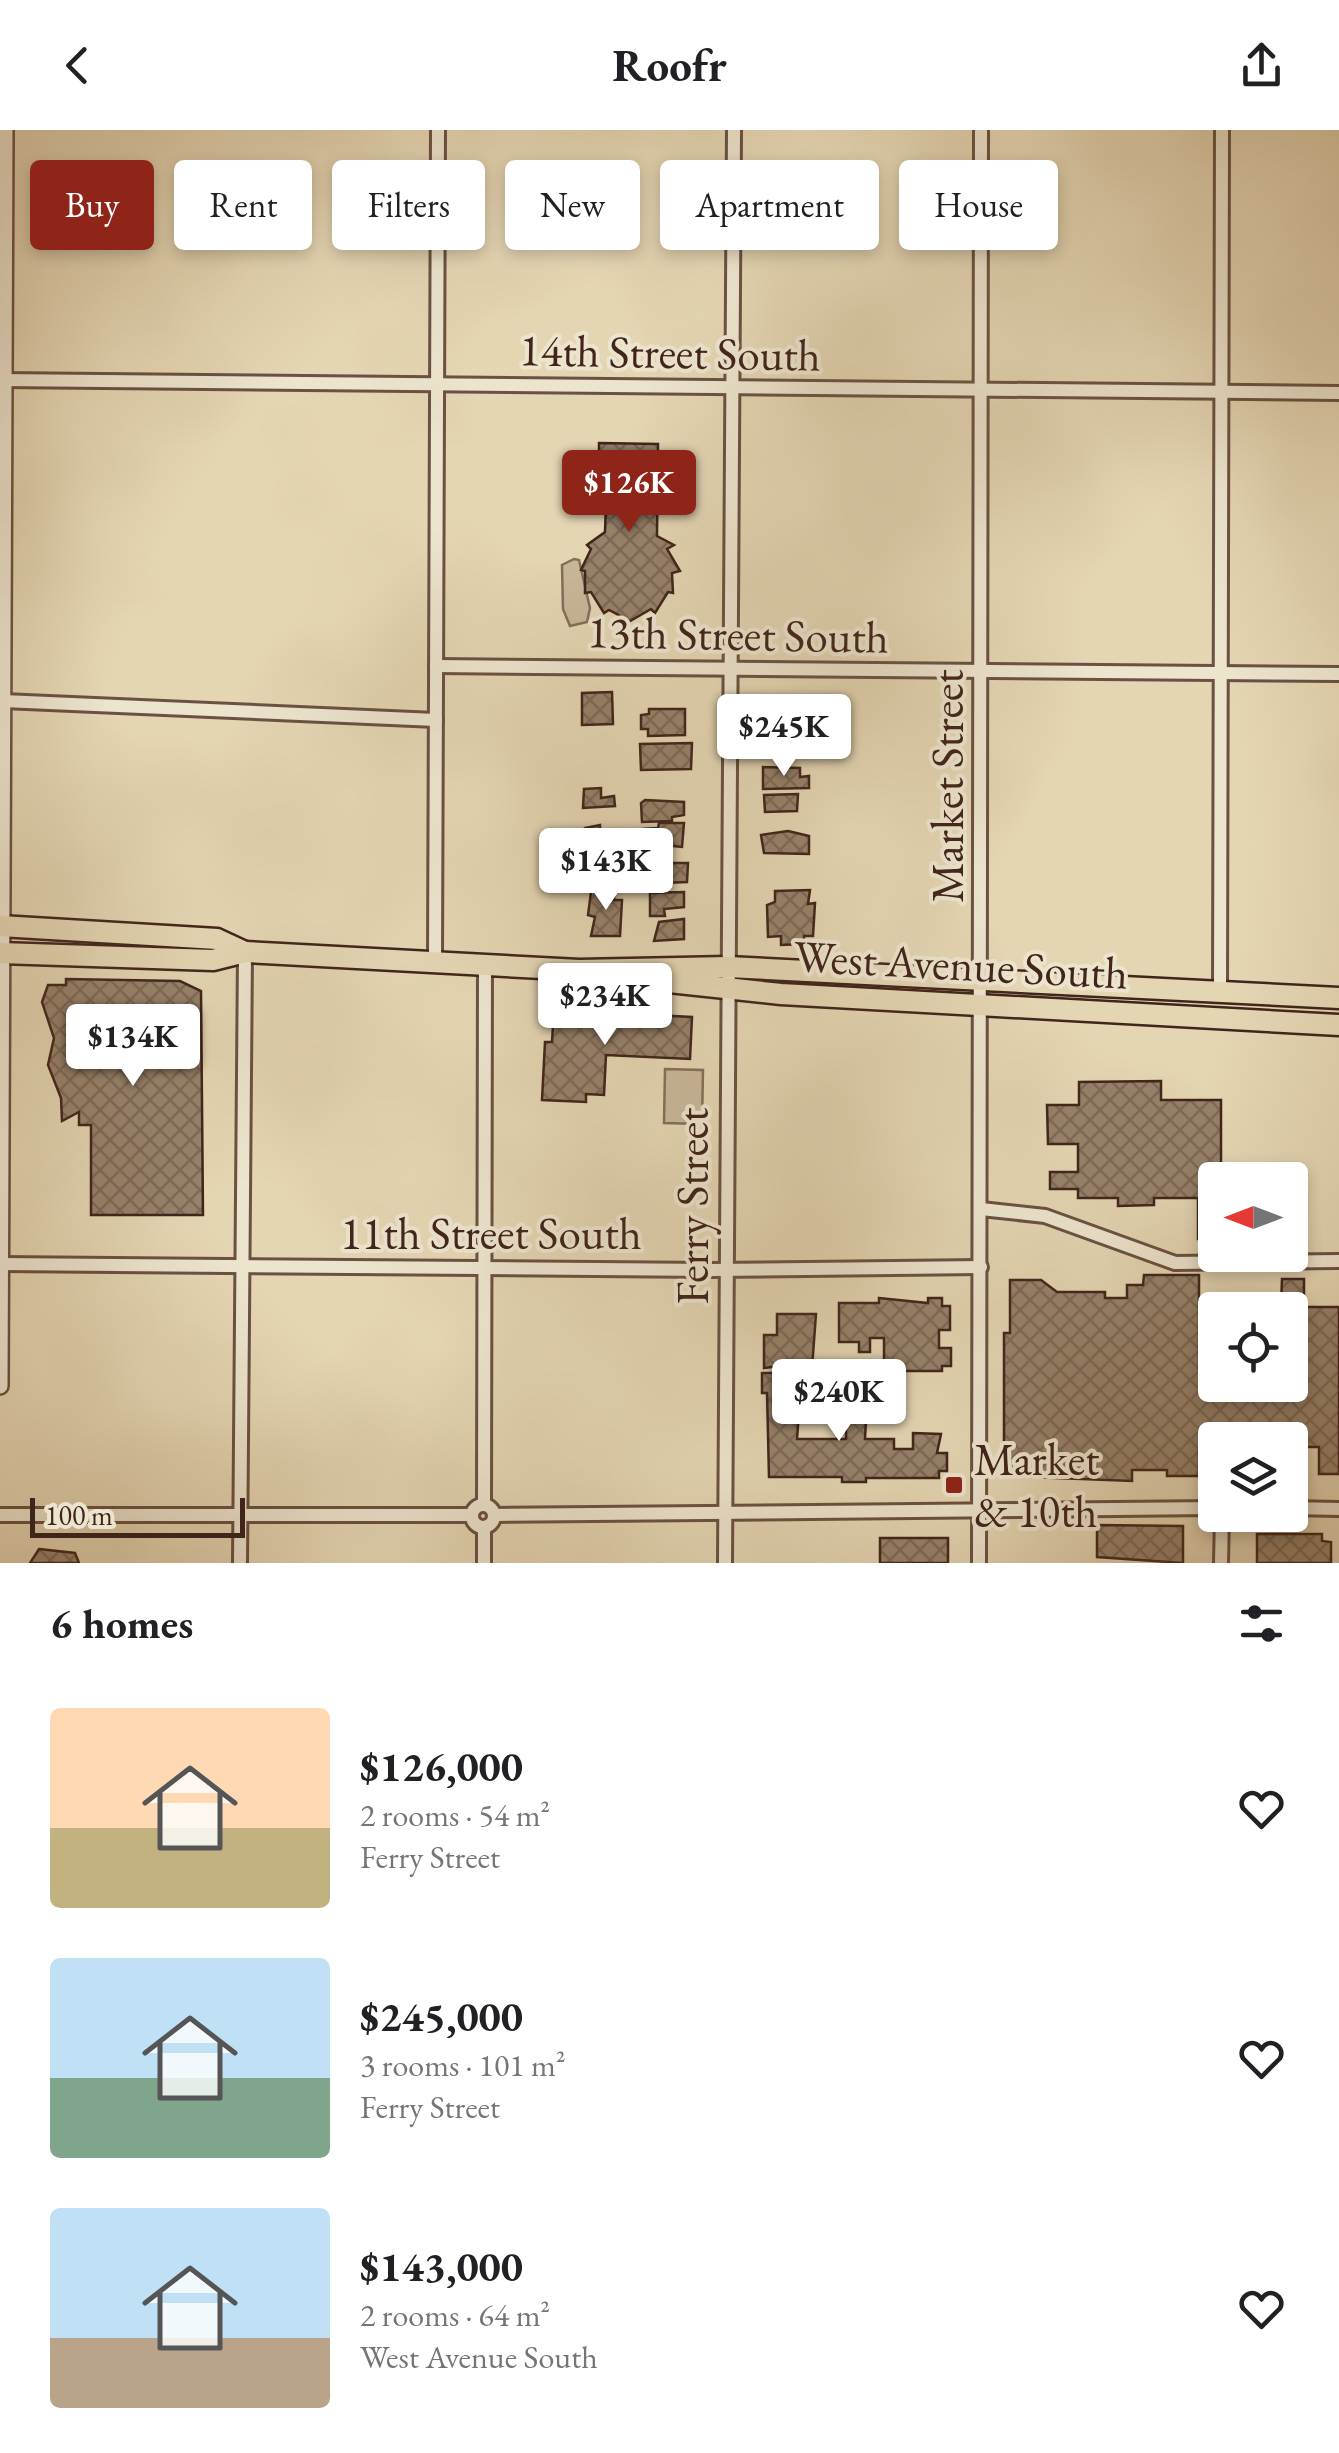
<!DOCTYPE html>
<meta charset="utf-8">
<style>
body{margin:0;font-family:"EB Garamond",serif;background:#f6f6f6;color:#202124;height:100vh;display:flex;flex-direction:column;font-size:38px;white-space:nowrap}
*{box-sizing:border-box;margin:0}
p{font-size:32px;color:#757577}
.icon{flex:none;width:55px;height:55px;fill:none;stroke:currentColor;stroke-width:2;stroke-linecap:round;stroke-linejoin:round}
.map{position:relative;height:1433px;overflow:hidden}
.details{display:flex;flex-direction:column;background:#fff;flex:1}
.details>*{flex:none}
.banner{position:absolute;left:30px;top:30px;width:1280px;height:90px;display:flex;gap:20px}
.needle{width:65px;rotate:270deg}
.fabs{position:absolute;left:1198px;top:1032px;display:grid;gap:20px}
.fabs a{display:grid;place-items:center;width:110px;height:110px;border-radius:10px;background:#fff;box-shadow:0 5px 15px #0003;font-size:50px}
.scale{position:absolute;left:30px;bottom:25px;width:215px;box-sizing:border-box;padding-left:10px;border:5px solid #41251b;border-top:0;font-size:28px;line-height:35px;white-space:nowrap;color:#41251b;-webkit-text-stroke:8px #ede4ce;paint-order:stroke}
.price{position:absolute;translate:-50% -85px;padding:0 22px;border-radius:10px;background:#fff;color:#222;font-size:32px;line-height:65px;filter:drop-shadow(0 2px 5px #0008)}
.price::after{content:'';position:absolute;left:50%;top:60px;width:30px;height:22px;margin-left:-15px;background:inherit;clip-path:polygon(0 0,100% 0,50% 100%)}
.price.selected{background:#8f2418;color:#fff}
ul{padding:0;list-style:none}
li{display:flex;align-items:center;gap:30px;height:250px;padding:0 50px}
li span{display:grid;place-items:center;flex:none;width:280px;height:200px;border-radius:10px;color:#555}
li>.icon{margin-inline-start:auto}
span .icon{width:120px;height:120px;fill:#fffc;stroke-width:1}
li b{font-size:42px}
h2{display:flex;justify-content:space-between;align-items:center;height:120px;padding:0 50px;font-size:42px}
.pill{padding:0 35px;border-radius:10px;background:#fff;box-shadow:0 5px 15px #0003;font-size:35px;line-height:90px}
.pill.selected{background:#8f2418;color:#fff}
header{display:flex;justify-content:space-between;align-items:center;height:130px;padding:0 50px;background:#fff;font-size:45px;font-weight:700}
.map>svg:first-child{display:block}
.park{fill:#c8b799;stroke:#846e5a;stroke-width:2.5}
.building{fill:url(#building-cross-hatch);stroke:#41251b;stroke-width:2.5}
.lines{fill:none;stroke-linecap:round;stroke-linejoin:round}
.minor-casing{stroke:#6a5141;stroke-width:18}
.tertiary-casing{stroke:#6a5141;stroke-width:20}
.primary-casing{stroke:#41251b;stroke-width:25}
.minor{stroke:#ede4ce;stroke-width:12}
.tertiary{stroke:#ede4ce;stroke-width:15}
.primary{stroke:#e4d5b3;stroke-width:20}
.poi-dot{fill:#8f2418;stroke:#ede4ce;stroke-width:4}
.labels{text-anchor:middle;stroke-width:8;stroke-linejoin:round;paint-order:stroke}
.street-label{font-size:45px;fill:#41251b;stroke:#ede4ce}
.poi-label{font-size:45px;fill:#41251b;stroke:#ede4ce;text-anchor:start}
</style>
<header><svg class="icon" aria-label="back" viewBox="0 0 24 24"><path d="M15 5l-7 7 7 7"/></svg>Roofr<svg class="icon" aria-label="share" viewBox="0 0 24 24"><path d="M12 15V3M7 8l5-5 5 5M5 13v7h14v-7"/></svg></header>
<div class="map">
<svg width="1339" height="1433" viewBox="0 0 1339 1433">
<defs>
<pattern id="building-cross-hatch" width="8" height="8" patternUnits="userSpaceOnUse" patternTransform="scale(2.5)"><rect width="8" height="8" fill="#96816a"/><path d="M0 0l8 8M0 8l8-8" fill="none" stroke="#7c6956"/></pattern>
</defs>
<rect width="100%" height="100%" fill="#e4d5b3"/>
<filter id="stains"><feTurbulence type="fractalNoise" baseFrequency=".002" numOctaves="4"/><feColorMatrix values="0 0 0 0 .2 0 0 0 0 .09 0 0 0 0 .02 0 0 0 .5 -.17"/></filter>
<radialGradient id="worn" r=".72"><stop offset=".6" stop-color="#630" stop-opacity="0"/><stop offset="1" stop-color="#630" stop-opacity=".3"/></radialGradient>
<g class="park">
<polygon points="574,429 579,430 590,478 587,492 570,496 563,479 562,435"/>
<polygon points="665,939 703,940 702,994 664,993"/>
</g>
<g class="building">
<polygon points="599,313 658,314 657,406 674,415 667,419 680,441 672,443 673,463 668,462 655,483 651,479 630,491 609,480 604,483 591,462 585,463 585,441 581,440 591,419 587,415 605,402 606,372 599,366"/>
<polygon points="612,562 613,594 582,595 582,563"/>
<polygon points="649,579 685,579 685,605 648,606 648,599 641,599 641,585 649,584"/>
<polygon points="787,583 812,590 811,603 767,606 766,590 778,589 779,584"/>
<polygon points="692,613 691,639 641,640 640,614"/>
<polygon points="763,637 800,638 800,647 809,646 809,658 763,659"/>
<polygon points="601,658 601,668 614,666 615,676 583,678 584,659"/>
<polygon points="798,664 797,681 765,682 764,665"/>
<polygon points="645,670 684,672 684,685 672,687 672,691 642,692 641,673"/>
<polygon points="659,693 684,693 682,717 643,713 643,699 658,698"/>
<polygon points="600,695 601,713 584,714 585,698"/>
<polygon points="788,701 809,706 809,724 764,723 761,705"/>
<polygon points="584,726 601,728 600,742 582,741"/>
<polygon points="662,733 688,733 687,752 663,753"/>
<polygon points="615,755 614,770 622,770 620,806 591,806 595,787 588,785 591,762"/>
<polygon points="810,760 808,774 815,773 813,806 804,806 804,814 781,815 781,806 768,807 767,775 775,772 775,761"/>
<polygon points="684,762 684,777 664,779 665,786 650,786 650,763"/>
<polygon points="684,789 684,809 654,811 659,792"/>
<polygon points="66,849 180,851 201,861 203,1085 91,1085 91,995 79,995 79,982 62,991 61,968 48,935 54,908 42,872 48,855 66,855"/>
<polygon points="554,880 692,887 690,929 606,925 604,965 586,964 586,972 542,970 545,912 552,912"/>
<polygon points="1161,951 1161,970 1221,970 1221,1050 1215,1050 1215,1109 1198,1109 1198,1068 1154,1068 1154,1075 1118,1076 1118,1068 1078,1068 1078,1059 1050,1059 1050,1042 1078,1042 1078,1014 1048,1014 1047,975 1079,975 1079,952"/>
<polygon points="1144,1145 1199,1145 1199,1239 1215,1239 1215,1255 1290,1255 1290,1180 1222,1180 1223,1175 1281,1176 1282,1149 1304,1149 1304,1177 1339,1177 1339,1344 1319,1344 1319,1317 1294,1317 1294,1302 1257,1302 1257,1310 1244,1310 1244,1304 1206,1304 1206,1320 1199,1320 1199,1346 1167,1346 1167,1340 1132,1340 1132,1351 1004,1346 1004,1203 1010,1203 1010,1150 1041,1150 1057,1162 1105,1162 1105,1168 1127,1168 1127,1155 1143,1155"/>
<polygon points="879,1168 928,1173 928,1168 942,1168 942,1176 950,1176 950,1200 939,1200 939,1218 951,1218 951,1236 942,1236 942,1241 884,1241 884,1208 870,1208 870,1222 859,1222 859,1212 839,1212 839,1173 879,1173"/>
<polygon points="777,1184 816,1184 812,1238 794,1238 794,1234 764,1238 764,1205 777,1205"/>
<polygon points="762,1243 802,1243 797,1309 846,1309 846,1290 866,1290 865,1309 894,1309 894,1319 913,1319 913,1303 941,1304 937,1323 947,1323 947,1341 939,1341 939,1348 866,1348 866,1352 842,1352 842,1347 769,1347 767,1263 762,1263"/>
<polygon points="1097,1395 1183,1396 1183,1433 1097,1427"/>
<polygon points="1257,1404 1322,1404 1322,1411 1331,1412 1331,1433 1257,1433"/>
<rect x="880" y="1408" width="68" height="25"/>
<polygon points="39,1419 75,1423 79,1433 30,1433"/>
</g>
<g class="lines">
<defs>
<g id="minor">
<polyline points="0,250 1339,263"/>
<polyline points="436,536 1339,544"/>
<polyline points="3,571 436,590"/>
<polyline points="435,831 438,0"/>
<polyline points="1220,861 1222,0"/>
<polyline points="981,1079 1045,1086 1175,1133 1339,1131"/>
<polyline points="0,1134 711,1140 981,1137"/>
<circle cx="483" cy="1386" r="11"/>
<polyline points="484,1375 485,834"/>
<polyline points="1290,1378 1339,1379"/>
<polyline points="0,1385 472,1385"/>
<polyline points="494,1385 1215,1378"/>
<polyline points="484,1397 484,1433"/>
<polyline points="240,1433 245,822"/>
<polyline points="725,1433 734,0"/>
<polyline points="979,1433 981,0"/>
<polyline points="1221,1433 1222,1385"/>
</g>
<polyline id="tertiary" points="0,1256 5,0"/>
<g id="primary">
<polyline points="0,796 217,809 245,822"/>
<polyline points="0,823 213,830 245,822 579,840 728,837 1339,868"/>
<polyline points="641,849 781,864 1339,895"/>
</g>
</defs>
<use href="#minor" class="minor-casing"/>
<use href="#tertiary" class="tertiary-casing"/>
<use href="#primary" class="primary-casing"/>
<use href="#minor" class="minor"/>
<use href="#tertiary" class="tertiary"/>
<use href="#primary" class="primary"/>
</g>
<rect class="poi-dot" x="944" y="1345" width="20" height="20" rx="5"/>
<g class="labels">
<g class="street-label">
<text transform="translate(670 222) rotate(1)" y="16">14th Street South</text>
<text transform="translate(738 504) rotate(1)" y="16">13th Street South</text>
<text transform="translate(947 656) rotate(-90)" y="16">Market Street</text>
<text transform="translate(961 834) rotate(3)" y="16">West Avenue South</text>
<text transform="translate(692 1076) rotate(-90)" y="16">Ferry Street</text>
<text x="491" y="1119">11th Street South</text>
</g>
<g class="poi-label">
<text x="974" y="1345">Market<tspan x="974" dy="52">&amp; 10th</tspan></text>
</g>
</g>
<rect width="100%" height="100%" filter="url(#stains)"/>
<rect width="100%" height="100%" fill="url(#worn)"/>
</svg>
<div class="fabs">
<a><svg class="needle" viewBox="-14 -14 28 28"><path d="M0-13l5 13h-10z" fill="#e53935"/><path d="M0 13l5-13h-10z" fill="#757577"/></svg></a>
<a><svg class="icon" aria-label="locate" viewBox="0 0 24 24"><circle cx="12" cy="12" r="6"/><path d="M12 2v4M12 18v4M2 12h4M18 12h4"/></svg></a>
<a><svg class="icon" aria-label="layers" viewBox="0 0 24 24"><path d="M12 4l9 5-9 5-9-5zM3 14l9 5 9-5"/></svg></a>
</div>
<div class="scale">100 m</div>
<b class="price selected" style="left:629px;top:405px">$126K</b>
<b class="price" style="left:784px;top:649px">$245K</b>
<b class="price" style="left:606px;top:783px">$143K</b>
<b class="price" style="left:605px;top:918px">$234K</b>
<b class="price" style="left:133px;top:959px">$134K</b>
<b class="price" style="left:839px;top:1314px">$240K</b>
<div class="banner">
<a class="pill selected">Buy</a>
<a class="pill">Rent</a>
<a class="pill">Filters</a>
<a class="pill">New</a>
<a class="pill">Apartment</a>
<a class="pill">House</a>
</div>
</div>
<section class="details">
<h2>6 homes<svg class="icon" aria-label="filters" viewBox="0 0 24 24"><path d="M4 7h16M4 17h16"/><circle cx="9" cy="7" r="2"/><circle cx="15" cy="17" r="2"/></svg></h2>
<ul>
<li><span style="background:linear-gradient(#ffd9b3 60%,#c2b280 0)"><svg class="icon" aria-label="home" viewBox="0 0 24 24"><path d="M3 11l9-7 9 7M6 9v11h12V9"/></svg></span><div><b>$126,000</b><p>2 rooms · 54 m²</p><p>Ferry Street</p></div><svg class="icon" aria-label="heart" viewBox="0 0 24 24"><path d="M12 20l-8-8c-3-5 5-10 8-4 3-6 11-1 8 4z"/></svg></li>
<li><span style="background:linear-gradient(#bfe0f5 60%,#7fa58c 0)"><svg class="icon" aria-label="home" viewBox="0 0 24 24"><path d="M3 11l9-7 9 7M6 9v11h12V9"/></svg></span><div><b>$245,000</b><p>3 rooms · 101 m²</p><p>Ferry Street</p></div><svg class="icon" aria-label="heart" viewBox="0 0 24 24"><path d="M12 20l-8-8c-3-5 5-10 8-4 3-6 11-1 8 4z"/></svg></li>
<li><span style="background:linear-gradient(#bfe0f5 65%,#b9a48a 0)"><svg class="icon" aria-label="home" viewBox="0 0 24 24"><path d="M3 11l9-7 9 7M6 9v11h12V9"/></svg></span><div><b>$143,000</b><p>2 rooms · 64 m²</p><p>West Avenue South</p></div><svg class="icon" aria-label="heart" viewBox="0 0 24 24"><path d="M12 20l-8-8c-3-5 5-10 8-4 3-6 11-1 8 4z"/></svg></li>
</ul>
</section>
